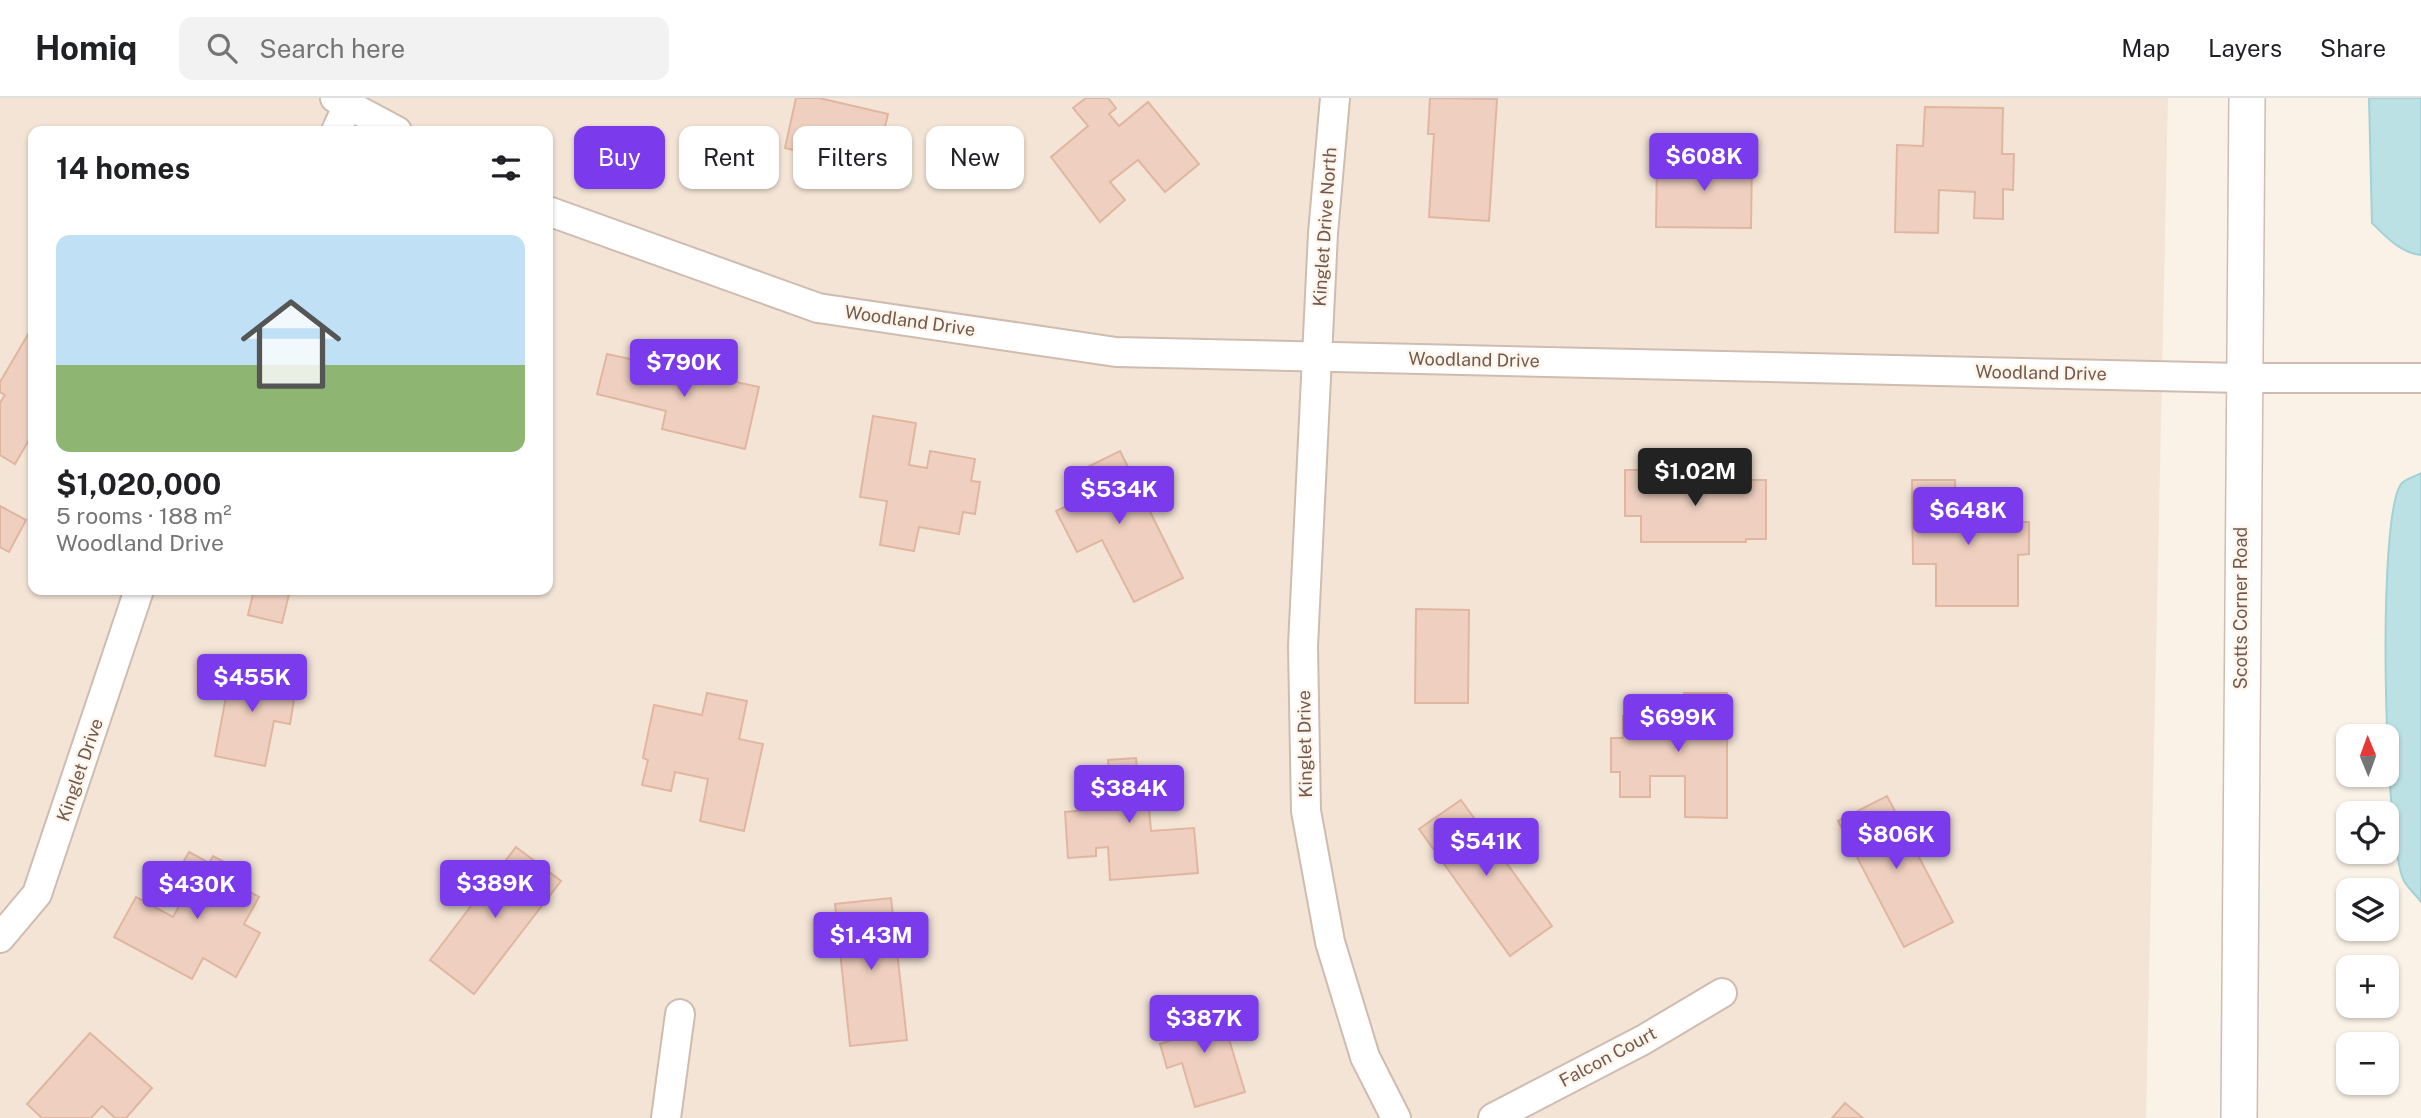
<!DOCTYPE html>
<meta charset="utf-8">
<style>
body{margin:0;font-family:"Public Sans",sans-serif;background:#f2f2f2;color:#202124;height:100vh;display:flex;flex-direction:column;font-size:26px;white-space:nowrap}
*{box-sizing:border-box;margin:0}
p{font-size:23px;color:#757577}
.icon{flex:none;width:38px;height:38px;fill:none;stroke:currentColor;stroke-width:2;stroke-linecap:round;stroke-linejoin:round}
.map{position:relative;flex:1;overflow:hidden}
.drawer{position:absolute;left:28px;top:28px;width:525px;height:469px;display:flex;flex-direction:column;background:#fff;border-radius:14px;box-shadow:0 2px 5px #0004}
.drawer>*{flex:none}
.hud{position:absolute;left:574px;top:28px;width:665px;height:63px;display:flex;gap:14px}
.needle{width:46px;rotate:359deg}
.fabs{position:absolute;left:2336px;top:626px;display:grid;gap:14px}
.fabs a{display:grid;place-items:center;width:63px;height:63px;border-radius:14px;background:#fff;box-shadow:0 2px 5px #0004;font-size:35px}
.price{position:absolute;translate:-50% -60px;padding:0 16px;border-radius:7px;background:#7c3aed;color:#fff;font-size:23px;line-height:46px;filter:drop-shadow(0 2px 4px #0008)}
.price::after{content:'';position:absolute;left:50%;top:42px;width:21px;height:16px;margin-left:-10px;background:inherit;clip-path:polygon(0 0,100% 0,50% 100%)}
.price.selected{background:#222;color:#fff}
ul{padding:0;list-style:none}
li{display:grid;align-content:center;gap:14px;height:371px;padding:0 28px}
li+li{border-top:2px solid #e0e0e0}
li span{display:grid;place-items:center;height:217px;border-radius:14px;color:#555}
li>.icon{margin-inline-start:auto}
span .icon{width:126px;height:126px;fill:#fffc;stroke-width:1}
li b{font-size:30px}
h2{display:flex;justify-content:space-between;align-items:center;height:84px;padding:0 28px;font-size:30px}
.pill{padding:0 24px;border-radius:14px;background:#fff;box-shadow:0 2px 5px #0004;font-size:24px;line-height:63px}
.pill.selected{background:#7c3aed;color:#fff}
header{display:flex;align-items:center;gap:42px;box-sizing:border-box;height:98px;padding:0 35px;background:#fff;border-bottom:2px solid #e0e0e0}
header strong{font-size:33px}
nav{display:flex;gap:38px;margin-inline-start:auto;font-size:24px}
.search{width:490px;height:63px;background:#f2f2f2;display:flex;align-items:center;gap:18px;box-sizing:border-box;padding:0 24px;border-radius:14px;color:#757577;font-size:26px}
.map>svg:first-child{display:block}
.residential{fill:#f3e4d6;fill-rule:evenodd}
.water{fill:#bce1e4;stroke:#a3d1d5;stroke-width:2}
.building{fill:#efd0c0;stroke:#e1b6a1;stroke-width:2}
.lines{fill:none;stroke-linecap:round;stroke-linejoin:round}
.minor-casing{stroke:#cfbcb0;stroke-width:32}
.tertiary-casing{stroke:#cfbcb0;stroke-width:38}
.minor{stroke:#fff;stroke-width:28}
.tertiary{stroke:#fff;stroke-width:35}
.labels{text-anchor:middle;stroke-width:5;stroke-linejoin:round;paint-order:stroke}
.street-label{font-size:18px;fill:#74584c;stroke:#fef6ed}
</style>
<header>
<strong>Homiq</strong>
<div class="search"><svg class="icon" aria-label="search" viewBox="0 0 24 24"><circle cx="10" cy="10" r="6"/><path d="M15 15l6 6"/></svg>Search here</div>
<nav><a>Map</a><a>Layers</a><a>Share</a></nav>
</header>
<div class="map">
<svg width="2421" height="1020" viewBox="0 0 2421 1020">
<rect width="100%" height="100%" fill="#fbf2e7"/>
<path class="residential" d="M0 0H2168L2146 1020H0ZM33 33H548V492H33Z"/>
<g class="water">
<path d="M2369 0H2421V157C2401 155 2386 139 2372 125Z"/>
<path d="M2421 375V804C2416 797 2408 790 2404 783 2384 744 2376 412 2402 385 2406 381 2416 378 2421 375Z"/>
</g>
<g class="building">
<polygon points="796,0 819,0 888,16 875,71 785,50"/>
<polygon points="1086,0 1108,0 1116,10 1109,16 1119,28 1148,4 1199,66 1165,94 1138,62 1110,84 1125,102 1100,124 1051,59 1088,28 1073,10"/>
<polygon points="1430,0 1497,1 1489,123 1429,119 1434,36 1428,36"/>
<polygon points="1925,9 2003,10 2002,56 2014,56 2013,92 2003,91 2003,121 1974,120 1975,94 1939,92 1938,135 1895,134 1897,47 1923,48"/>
<polygon points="1657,60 1752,61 1751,130 1656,129"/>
<polygon points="33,228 33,335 15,366 0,357 0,305 5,297 0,294 0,284"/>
<polygon points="607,256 759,289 745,351 662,331 666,313 597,296"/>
<polygon points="873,318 916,325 909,367 927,370 930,353 975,361 971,383 980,384 975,416 963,414 959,436 919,429 914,453 880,447 887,403 860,399"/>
<polygon points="1120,353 1183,480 1134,504 1102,442 1077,454 1056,413 1077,403 1065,380"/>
<polygon points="1625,372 1684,372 1684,382 1766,382 1766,441 1746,441 1746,444 1641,444 1641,418 1625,418"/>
<polygon points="1912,382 1955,382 1956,427 1987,426 1987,403 2020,403 2020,424 2029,424 2029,456 2018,457 2018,508 1936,508 1936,466 1913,466"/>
<polygon points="0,408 26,422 9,454 0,449"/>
<polygon points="254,492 290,492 282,525 248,517"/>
<polygon points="1416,511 1469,512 1468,605 1415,605"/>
<polygon points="232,566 286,577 282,600 294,602 290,626 274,623 265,668 215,658"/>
<polygon points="707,595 747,603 739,641 763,646 744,733 700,723 708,681 675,674 671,693 642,687 648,662 643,660 654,607 702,617"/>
<polygon points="1684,595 1727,595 1727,720 1685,719 1685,678 1650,678 1650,699 1620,699 1620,674 1611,674 1611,640 1623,640 1623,618 1684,618"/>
<polygon points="1136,660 1137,671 1164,669 1167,697 1148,698 1151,733 1194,730 1198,775 1110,782 1108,749 1096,750 1096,758 1068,760 1065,714 1087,712 1084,677 1109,676 1108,662"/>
<polygon points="1887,698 1953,824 1904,849 1838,723"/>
<polygon points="1461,702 1552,828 1510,858 1419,731"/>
<polygon points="516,749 561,783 474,896 430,862"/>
<polygon points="189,754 209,765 213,758 243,774 236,786 259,799 244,826 260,835 236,879 203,860 192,881 114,839 136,799 173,819 190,789 174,780"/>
<polygon points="891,800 907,942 850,948 835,806"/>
<polygon points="1218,905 1245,994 1195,1009 1182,965 1167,970 1160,946 1172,942 1165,921"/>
<polygon points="90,935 152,990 126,1020 115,1020 102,1008 91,1020 42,1020 27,1006"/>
<polygon points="1845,1005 1863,1020 1832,1020"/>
</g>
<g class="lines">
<defs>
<g id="minor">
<polyline points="335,0 397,33"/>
<polyline points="1335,0 1323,135 1303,548 1306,713 1330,844 1365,959 1396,1020"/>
<polyline points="336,33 351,0"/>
<polyline points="548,113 818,210 1116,254 2242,280 2421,280"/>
<polyline points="0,840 37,796 139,492"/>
<polyline points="666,1020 680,916"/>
<polyline points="1493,1020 1643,942 1722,895"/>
</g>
<polyline id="tertiary" points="2239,1020 2247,0"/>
</defs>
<use href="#minor" class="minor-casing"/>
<use href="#tertiary" class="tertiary-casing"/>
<use href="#minor" class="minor"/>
<use href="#tertiary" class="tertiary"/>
</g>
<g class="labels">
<g class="street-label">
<text transform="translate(1325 129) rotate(-86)" y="6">Kinglet Drive North</text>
<text transform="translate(910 223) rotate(8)" y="6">Woodland Drive</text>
<text transform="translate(1474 262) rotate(1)" y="6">Woodland Drive</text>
<text transform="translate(2041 275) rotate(1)" y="6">Woodland Drive</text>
<text transform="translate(2241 510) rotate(-90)" y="6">Scotts Corner Road</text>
<text transform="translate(1305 646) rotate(-91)" y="6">Kinglet Drive</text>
<text transform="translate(80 672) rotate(-71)" y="6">Kinglet Drive</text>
<text transform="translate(1608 959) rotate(-28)" y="6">Falcon Court</text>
</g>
</g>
</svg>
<div class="fabs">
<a><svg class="needle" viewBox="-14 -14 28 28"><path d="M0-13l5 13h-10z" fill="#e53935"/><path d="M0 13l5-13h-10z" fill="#757577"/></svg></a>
<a><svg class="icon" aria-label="locate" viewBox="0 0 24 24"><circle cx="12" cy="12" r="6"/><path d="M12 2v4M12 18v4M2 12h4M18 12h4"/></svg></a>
<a><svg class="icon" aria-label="layers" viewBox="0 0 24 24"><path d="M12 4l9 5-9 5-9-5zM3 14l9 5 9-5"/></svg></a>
<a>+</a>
<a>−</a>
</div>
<b class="price" style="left:1704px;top:95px">$608K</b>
<b class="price" style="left:684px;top:301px">$790K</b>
<b class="price selected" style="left:1695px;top:410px">$1.02M</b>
<b class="price" style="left:1119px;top:428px">$534K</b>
<b class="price" style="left:1968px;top:449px">$648K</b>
<b class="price" style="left:252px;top:616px">$455K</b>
<b class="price" style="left:1678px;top:656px">$699K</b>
<b class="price" style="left:1129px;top:727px">$384K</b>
<b class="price" style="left:1896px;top:773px">$806K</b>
<b class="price" style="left:1486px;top:780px">$541K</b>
<b class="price" style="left:495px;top:822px">$389K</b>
<b class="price" style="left:197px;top:823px">$430K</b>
<b class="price" style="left:871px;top:874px">$1.43M</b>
<b class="price" style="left:1204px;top:957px">$387K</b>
<div class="hud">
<a class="pill selected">Buy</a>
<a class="pill">Rent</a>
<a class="pill">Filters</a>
<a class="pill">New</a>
</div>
<section class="drawer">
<h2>14 homes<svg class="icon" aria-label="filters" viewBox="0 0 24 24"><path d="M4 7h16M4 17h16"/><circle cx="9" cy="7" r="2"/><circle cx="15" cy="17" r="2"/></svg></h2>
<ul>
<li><span style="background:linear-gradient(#bfe0f5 60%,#8fb573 0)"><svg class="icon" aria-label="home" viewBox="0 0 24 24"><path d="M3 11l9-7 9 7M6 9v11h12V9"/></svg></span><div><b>$1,020,000</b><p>5 rooms · 188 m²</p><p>Woodland Drive</p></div></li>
</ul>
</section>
</div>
